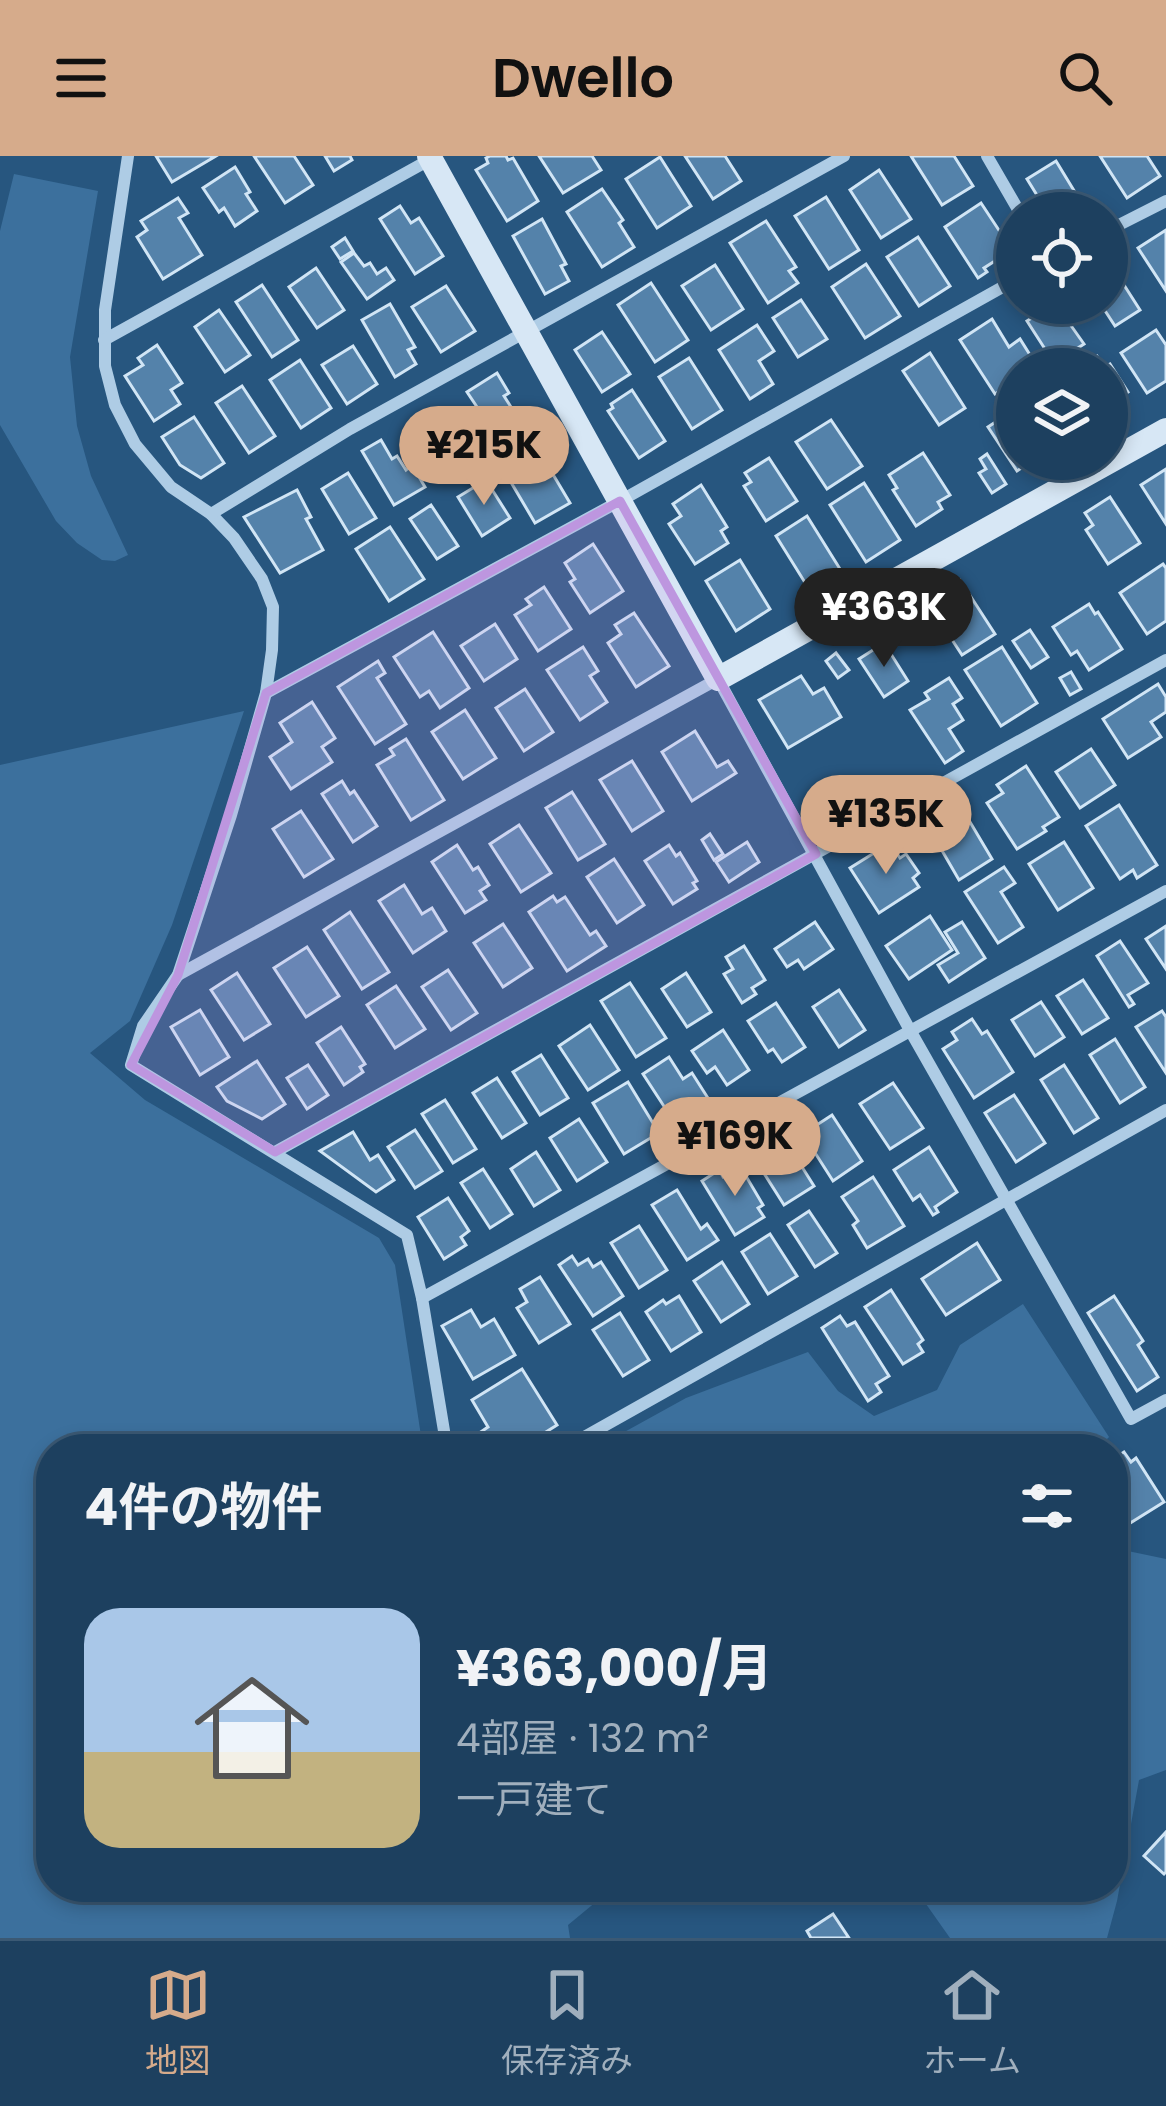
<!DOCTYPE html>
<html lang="ja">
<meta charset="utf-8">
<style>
body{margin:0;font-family:Poppins,"Noto Sans JP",sans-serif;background:#2a4b68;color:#f1f3f6;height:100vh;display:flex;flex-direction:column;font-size:45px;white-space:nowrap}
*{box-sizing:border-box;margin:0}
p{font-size:39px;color:#a0afbd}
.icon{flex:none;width:66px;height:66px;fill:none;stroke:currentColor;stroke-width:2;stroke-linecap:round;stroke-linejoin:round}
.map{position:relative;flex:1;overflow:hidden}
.panel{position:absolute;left:36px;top:1278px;width:1092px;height:468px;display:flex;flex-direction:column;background:#1d405f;border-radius:48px;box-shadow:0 6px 18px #0003,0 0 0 3px #3b5974}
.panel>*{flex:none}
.controls{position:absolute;left:996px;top:36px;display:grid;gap:24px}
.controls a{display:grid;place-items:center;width:132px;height:132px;border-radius:50%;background:#1d405f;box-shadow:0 6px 18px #0003,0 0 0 3px #3b5974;font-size:60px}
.price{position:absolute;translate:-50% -102px;padding:0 27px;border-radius:42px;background:#d6ab8b;color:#111;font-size:39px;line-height:78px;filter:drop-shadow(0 3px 6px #0008)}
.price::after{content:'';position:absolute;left:50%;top:72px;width:36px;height:27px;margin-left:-18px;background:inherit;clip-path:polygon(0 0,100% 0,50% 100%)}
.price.current{background:#222;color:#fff}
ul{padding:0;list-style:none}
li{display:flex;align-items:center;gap:36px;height:300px;padding:0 48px}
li+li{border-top:3px solid #3b5974}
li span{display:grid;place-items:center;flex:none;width:336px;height:240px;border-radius:36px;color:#555}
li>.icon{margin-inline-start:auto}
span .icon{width:144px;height:144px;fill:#fffc;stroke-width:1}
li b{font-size:51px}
h2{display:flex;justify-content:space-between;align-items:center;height:144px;padding:0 48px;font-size:51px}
header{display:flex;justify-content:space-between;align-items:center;height:156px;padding:0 48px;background:#d6ab8b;color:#111;font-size:54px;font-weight:600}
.tabs{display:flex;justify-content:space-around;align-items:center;height:168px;border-top:3px solid #3b5974;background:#1d405f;font-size:33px;color:#a0afbd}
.tabs a{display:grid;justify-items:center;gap:6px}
.tabs .current{color:#d6ab8b}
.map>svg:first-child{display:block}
.green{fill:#3c709d}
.building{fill:#5482aa;stroke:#d1e5f5;stroke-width:3}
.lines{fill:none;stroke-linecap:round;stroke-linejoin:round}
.street{stroke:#aecce5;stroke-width:12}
.secondary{stroke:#d7e7f5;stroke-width:24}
.marked{fill:#bd96df;fill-opacity:0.2;stroke:#bd96df;stroke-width:9;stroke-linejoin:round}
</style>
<header><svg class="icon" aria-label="menu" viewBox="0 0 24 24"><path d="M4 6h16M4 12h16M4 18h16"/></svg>Dwello<svg class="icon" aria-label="search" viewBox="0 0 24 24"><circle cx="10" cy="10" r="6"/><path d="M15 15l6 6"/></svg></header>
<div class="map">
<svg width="1166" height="1782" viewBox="0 0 1166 1782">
<rect width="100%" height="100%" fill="#27567f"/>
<g class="green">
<polygon points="14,18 98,35 70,201 77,270 91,320 128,399 115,405 102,404 77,387 56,365 0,269 0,75"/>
<polygon points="244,555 172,769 130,865 90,897 145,944 379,1082 395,1109 423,1293 51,1293 51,1731 614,1731 568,1769 570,1782 0,1782 0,609"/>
<polygon points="1023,1148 1109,1281 1097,1293 615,1293 619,1279 686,1242 808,1196 838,1235 874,1260 937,1234 960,1189"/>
<polygon points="1113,1383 1123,1394 1166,1403 1166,1614 1139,1624 1117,1745 1107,1782 950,1782 914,1731 1113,1731"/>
</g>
<g class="building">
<polygon points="156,0 216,0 172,26"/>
<polygon points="254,0 294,0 313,29 285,47"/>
<polygon points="325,0 350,0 352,4 334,15"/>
<polygon points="490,0 506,0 508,4 513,2 538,45 507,65 476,14 488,7 486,2"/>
<polygon points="539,0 592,0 601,14 563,37"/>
<polygon points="685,0 725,0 741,25 713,43"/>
<polygon points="911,0 954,0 973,30 942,49"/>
<polygon points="1100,0 1147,0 1160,20 1127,42"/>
<polygon points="660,1 691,50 657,72 626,23"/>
<polygon points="1056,5 1087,56 1084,57 1048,57 1027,23"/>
<polygon points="235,11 250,36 246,38 257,55 235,70 224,52 219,56 203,32"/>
<polygon points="879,14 911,63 881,82 850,34"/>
<polygon points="602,33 623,64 619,67 634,91 602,111 567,56"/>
<polygon points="826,41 859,94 829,113 795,60"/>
<polygon points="178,42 188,57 179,62 202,99 163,123 137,81 147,74 141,65"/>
<polygon points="981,47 1012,94 984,112 987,116 978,122 945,71"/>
<polygon points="400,50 411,67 419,62 443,100 415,118 380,63"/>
<polygon points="542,63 566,108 561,110 569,125 545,138 513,80"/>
<polygon points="766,65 796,111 789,115 798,127 768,147 730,87"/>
<polygon points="1166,74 1166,135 1138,92"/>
<polygon points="918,81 950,130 919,150 887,101"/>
<polygon points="345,82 353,95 340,103 332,91"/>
<polygon points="354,97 364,110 370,107 377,118 386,112 394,124 367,143 341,106"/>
<polygon points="1108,104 1140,154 1115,170 1100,147 1107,147"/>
<polygon points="866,108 900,160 865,182 832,131"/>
<polygon points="715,109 743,153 711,174 682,130"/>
<polygon points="316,112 344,154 317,172 289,131"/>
<polygon points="651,127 688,184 655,206 618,149"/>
<polygon points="262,129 298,184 272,201 236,146"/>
<polygon points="446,130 475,175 441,196 412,151"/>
<polygon points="801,144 827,183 798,201 773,162"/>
<polygon points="1055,147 1084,188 1054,207 1027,165"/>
<polygon points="390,148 415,191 408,194 416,208 395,221 362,164"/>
<polygon points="219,154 250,199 225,216 195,171"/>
<polygon points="992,163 1009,191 1020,183 1037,210 1017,213 1017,224 995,238 960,184"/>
<polygon points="757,169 774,195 759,205 773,228 750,243 719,194"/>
<polygon points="1156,174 1166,189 1166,225 1147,237 1121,197"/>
<polygon points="602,176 630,218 602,236 575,194"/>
<polygon points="157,189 182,227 171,234 180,248 154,265 125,220 143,209 138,202"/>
<polygon points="353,190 377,228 347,248 322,209"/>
<polygon points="930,197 965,252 939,269 903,215"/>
<polygon points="1097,200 1104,211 1110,208 1128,236 1107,250 1107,213 1077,213"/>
<polygon points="689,202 722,254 692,273 659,221"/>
<polygon points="300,204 331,252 301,272 270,224"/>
<polygon points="497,217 509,237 504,240 526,275 495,295 470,255 477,251 467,236"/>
<polygon points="242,230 275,280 249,297 216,247"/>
<polygon points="632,234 665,285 639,302 608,255 613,252 611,248"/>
<polygon points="1017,252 1017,303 1035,303 1017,315 988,271"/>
<polygon points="453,260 477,297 460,308 463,313 448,323 425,288 432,283 428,277"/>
<polygon points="194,261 224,307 201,322 180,309 162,281"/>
<polygon points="831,264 862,310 827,333 796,286"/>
<polygon points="381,284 392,303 397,300 406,314 412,309 425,331 394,349 362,295"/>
<polygon points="923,297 950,339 938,346 942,353 916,370 893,334 897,332 889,319"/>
<polygon points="987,298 1006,328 992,337 979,317 986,313 980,303"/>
<polygon points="542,300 570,347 535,367 502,311 519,301 525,310"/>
<polygon points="769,302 797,345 766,365 744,330 751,326 745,317"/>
<polygon points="1166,313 1166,368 1141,329"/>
<polygon points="348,317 376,362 349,378 322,333"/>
<polygon points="486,324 510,362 482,380 458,341"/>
<polygon points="864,327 900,384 866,406 830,349"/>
<polygon points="701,329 727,371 721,375 728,387 695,408 669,368 681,360 673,348"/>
<polygon points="297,334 311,361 306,363 323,394 280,417 244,361"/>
<polygon points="1110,341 1140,387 1108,408 1086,374 1093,369 1085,357"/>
<polygon points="431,349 458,390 437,403 410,363"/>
<polygon points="807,360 840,413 809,433 776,380"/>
<polygon points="390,371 424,423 389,445 356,393"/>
<polygon points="593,388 623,435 590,457 570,426 575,423 565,407"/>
<polygon points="740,404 770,453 736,475 706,425"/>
<polygon points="1163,408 1166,412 1166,465 1147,478 1120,437"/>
<polygon points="960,424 995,478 962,499 941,467 951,461 937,439"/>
<polygon points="544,431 571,473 538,495 515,459 531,449 526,443"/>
<polygon points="1089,448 1095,458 1098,456 1122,493 1089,514 1077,495 1071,499 1053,471"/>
<polygon points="634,457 669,510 636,531 608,487 621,478 615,469"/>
<polygon points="495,468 517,503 484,525 461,490"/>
<polygon points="1030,474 1048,501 1031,512 1013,485"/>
<polygon points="433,476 469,532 440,552 429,535 420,541 394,501"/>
<polygon points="884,487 908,525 884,541 859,503"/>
<polygon points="583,491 598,515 590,520 607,546 580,564 547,514"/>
<polygon points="1002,491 1037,547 1001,570 965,514"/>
<polygon points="836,497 849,514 838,522 826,505"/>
<polygon points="378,505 385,517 377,522 406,568 375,588 338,531"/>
<polygon points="1071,516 1081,533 1070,539 1060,522"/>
<polygon points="801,520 813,538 824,532 841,561 788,592 759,544"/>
<polygon points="949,522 962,542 953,548 963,564 949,573 963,595 945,607 910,554 929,543 925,537"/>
<polygon points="1158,528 1166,541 1166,556 1151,566 1161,581 1128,602 1103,563"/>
<polygon points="525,533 553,576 524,595 496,552"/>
<polygon points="312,546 335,582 322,591 332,606 291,633 270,601 292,586 280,567"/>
<polygon points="465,554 496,602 463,623 432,576"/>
<polygon points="695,575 717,611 728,605 736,617 692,645 662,596"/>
<polygon points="406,583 444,644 411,664 377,609 394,599 390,593"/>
<polygon points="1091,593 1115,629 1080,652 1056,616"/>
<polygon points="632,605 663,655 632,675 600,624"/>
<polygon points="1026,610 1059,661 1043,671 1046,675 1017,693 987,647 1003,637 997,629"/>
<polygon points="342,625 350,638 354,635 377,670 353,686 322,638"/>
<polygon points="572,636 605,688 578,704 546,652"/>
<polygon points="1119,649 1157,709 1137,722 1133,714 1120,723 1086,670"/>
<polygon points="301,655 333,703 304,721 273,673"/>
<polygon points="970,666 992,703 959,724 937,686"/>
<polygon points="519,669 551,717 521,736 490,688"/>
<polygon points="710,678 723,698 714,704 702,684"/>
<polygon points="747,686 759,706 729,726 716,706"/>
<polygon points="1064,686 1093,732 1058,754 1029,708"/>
<polygon points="890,687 900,702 906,698 919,717 913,722 919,731 879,757 850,712"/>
<polygon points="457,689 473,714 478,711 489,729 480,735 486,744 465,757 432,706"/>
<polygon points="669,689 676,700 680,697 697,725 693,727 697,733 673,748 645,705"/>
<polygon points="614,703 644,749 617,767 587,721"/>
<polygon points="1004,711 1015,727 1001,736 1023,771 998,787 965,736"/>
<polygon points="404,729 422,758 432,752 446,775 413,797 379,745"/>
<polygon points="553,740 557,746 565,741 590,779 596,775 606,790 567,815 529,756"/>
<polygon points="350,756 389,816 362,833 324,774"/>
<polygon points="930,760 952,794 909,823 886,790"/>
<polygon points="815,766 833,793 804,813 798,804 787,811 775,793"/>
<polygon points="962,766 985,802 949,826 938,809 958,797 945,776"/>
<polygon points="503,768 532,812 503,831 474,787"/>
<polygon points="1166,770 1166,813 1146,783"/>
<polygon points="1120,785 1148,827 1128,839 1134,848 1129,851 1097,800"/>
<polygon points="744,790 765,824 752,832 756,838 742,847 724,818 733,813 726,801"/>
<polygon points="307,791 339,840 306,861 274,812"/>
<polygon points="448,814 477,857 451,874 422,831"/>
<polygon points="237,817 270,868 244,884 211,834"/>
<polygon points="686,817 711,856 687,871 662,833"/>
<polygon points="1083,824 1108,862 1082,878 1057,840"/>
<polygon points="630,827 666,882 636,901 601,845"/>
<polygon points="396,830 425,873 395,892 367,849"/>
<polygon points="839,834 865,874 839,891 813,851"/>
<polygon points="1041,846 1064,881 1035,900 1012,864"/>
<polygon points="776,847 805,891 782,906 773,893 768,896 748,865"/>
<polygon points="200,854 229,901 200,919 171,871"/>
<polygon points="1162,855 1166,861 1166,917 1136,871"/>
<polygon points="972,863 982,878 987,875 1013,916 974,942 943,893 957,884 952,876"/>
<polygon points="590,869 619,914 588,934 559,890"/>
<polygon points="341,871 365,908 360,911 363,916 344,929 317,887"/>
<polygon points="723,874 749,914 727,929 715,911 707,917 692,895"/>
<polygon points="1115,883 1145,931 1120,947 1090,899"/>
<polygon points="541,899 568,942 540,959 513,916"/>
<polygon points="669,901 683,923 692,917 713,950 688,966 678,952 669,958 643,918"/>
<polygon points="257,905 285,948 262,963 227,945 217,931"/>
<polygon points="308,909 328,939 307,953 287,922"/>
<polygon points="1064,909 1098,962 1074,977 1041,924"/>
<polygon points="497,922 526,967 502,982 473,937"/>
<polygon points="628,926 659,977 624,998 593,947"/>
<polygon points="893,927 923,972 890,993 860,948"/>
<polygon points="1014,939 1045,987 1016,1006 985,957"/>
<polygon points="445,944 476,993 453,1007 422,958"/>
<polygon points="832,959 862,1005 833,1025 803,978"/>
<polygon points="579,963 607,1006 577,1025 550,982"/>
<polygon points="415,974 442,1015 415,1032 388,991"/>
<polygon points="353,976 370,1004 378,999 394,1024 376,1036 320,995"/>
<polygon points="929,991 957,1036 935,1051 938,1056 933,1059 920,1039 913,1044 894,1014"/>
<polygon points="790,992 814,1030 784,1049 760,1011"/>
<polygon points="536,996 560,1034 534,1050 511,1013"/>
<polygon points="740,1010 763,1049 758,1052 764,1061 735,1079 702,1025 719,1014 723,1021"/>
<polygon points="483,1013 512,1058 490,1072 461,1027"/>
<polygon points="873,1021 904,1070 867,1092 853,1069 858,1065 842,1041"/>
<polygon points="677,1034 701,1073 707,1068 718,1084 687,1104 652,1049"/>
<polygon points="448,1042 469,1075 461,1081 466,1089 444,1103 418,1061"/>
<polygon points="809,1055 837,1097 815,1111 788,1069"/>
<polygon points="639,1070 667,1114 639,1132 611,1087"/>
<polygon points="770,1078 797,1120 768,1138 742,1096"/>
<polygon points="977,1087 1000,1124 946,1159 922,1123"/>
<polygon points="572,1100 578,1109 588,1103 593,1111 601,1106 623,1140 593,1160 559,1109"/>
<polygon points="722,1106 749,1148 721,1166 694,1125"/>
<polygon points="540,1121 570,1168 539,1187 517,1152 527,1146 520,1133"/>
<polygon points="891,1134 923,1184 918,1188 923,1196 903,1208 865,1151"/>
<polygon points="679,1140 701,1176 671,1195 646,1156 663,1144 666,1148"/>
<polygon points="1114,1140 1143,1185 1138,1189 1158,1221 1137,1235 1088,1157"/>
<polygon points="471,1154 481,1171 494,1163 515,1199 473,1223 442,1170"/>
<polygon points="620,1157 649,1204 623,1220 593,1174"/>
<polygon points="840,1160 847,1170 855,1166 889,1220 876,1228 881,1236 868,1245 822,1172"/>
<polygon points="522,1213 557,1269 519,1293 502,1293 498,1286 483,1293 475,1280 488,1271 472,1244"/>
<polygon points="1124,1296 1131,1306 1136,1302 1164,1346 1119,1374 1113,1365 1113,1303"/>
<polygon points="1166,1676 1166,1716 1164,1718 1144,1700"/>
<polygon points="833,1758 849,1782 811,1782 807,1775"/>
</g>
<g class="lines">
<g class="street">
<polyline points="128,0 105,154 105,210 115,249 135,288 171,331 211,358 234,382 262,423 273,451 272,494 266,537 231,659 178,819 143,870 131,909 407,1079 422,1142 447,1293"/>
<polyline points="987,0 1020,57"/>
<polyline points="1107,75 1166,45"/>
<polyline points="104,184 431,3"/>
<polyline points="211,358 350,273 844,0"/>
<polyline points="266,537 620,345 1017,123"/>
<polyline points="178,819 718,523 911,876 1131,1263 1166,1244"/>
<polyline points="275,996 1166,504"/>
<polyline points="422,1142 1166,735"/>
<polyline points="563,1293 1166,954"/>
</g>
<polyline class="secondary" points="429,0 718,523 1166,274"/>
</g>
<path class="marked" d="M620 345 816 698 275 996 131 909 178 819 266 537Z"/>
</svg>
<div class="controls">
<a><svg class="icon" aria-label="locate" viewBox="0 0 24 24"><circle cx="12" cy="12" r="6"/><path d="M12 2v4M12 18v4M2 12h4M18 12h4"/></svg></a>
<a><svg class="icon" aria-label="layers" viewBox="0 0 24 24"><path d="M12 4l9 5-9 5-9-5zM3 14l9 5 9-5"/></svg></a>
</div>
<b class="price" style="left:484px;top:352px">¥215K</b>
<b class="price current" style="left:884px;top:514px">¥363K</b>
<b class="price" style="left:886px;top:721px">¥135K</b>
<b class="price" style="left:735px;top:1043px">¥169K</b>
<section class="panel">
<h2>4件の物件<svg class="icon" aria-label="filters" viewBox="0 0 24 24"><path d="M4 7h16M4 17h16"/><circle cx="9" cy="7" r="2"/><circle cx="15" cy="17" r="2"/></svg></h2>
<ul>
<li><span style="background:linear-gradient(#a9c7e8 60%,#c2b280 0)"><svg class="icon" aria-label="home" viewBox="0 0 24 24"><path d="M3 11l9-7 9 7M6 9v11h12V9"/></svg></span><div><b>¥363,000/月</b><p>4部屋 · 132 m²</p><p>一戸建て</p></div></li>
</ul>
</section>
</div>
<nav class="tabs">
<a class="current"><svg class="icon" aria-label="map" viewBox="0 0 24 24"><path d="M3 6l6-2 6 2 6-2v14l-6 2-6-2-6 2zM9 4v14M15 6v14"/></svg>地図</a>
<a><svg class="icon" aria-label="saved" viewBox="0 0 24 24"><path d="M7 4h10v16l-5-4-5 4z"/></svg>保存済み</a>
<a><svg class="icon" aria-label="home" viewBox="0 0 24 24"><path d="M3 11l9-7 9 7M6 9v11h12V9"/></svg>ホーム</a>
</nav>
